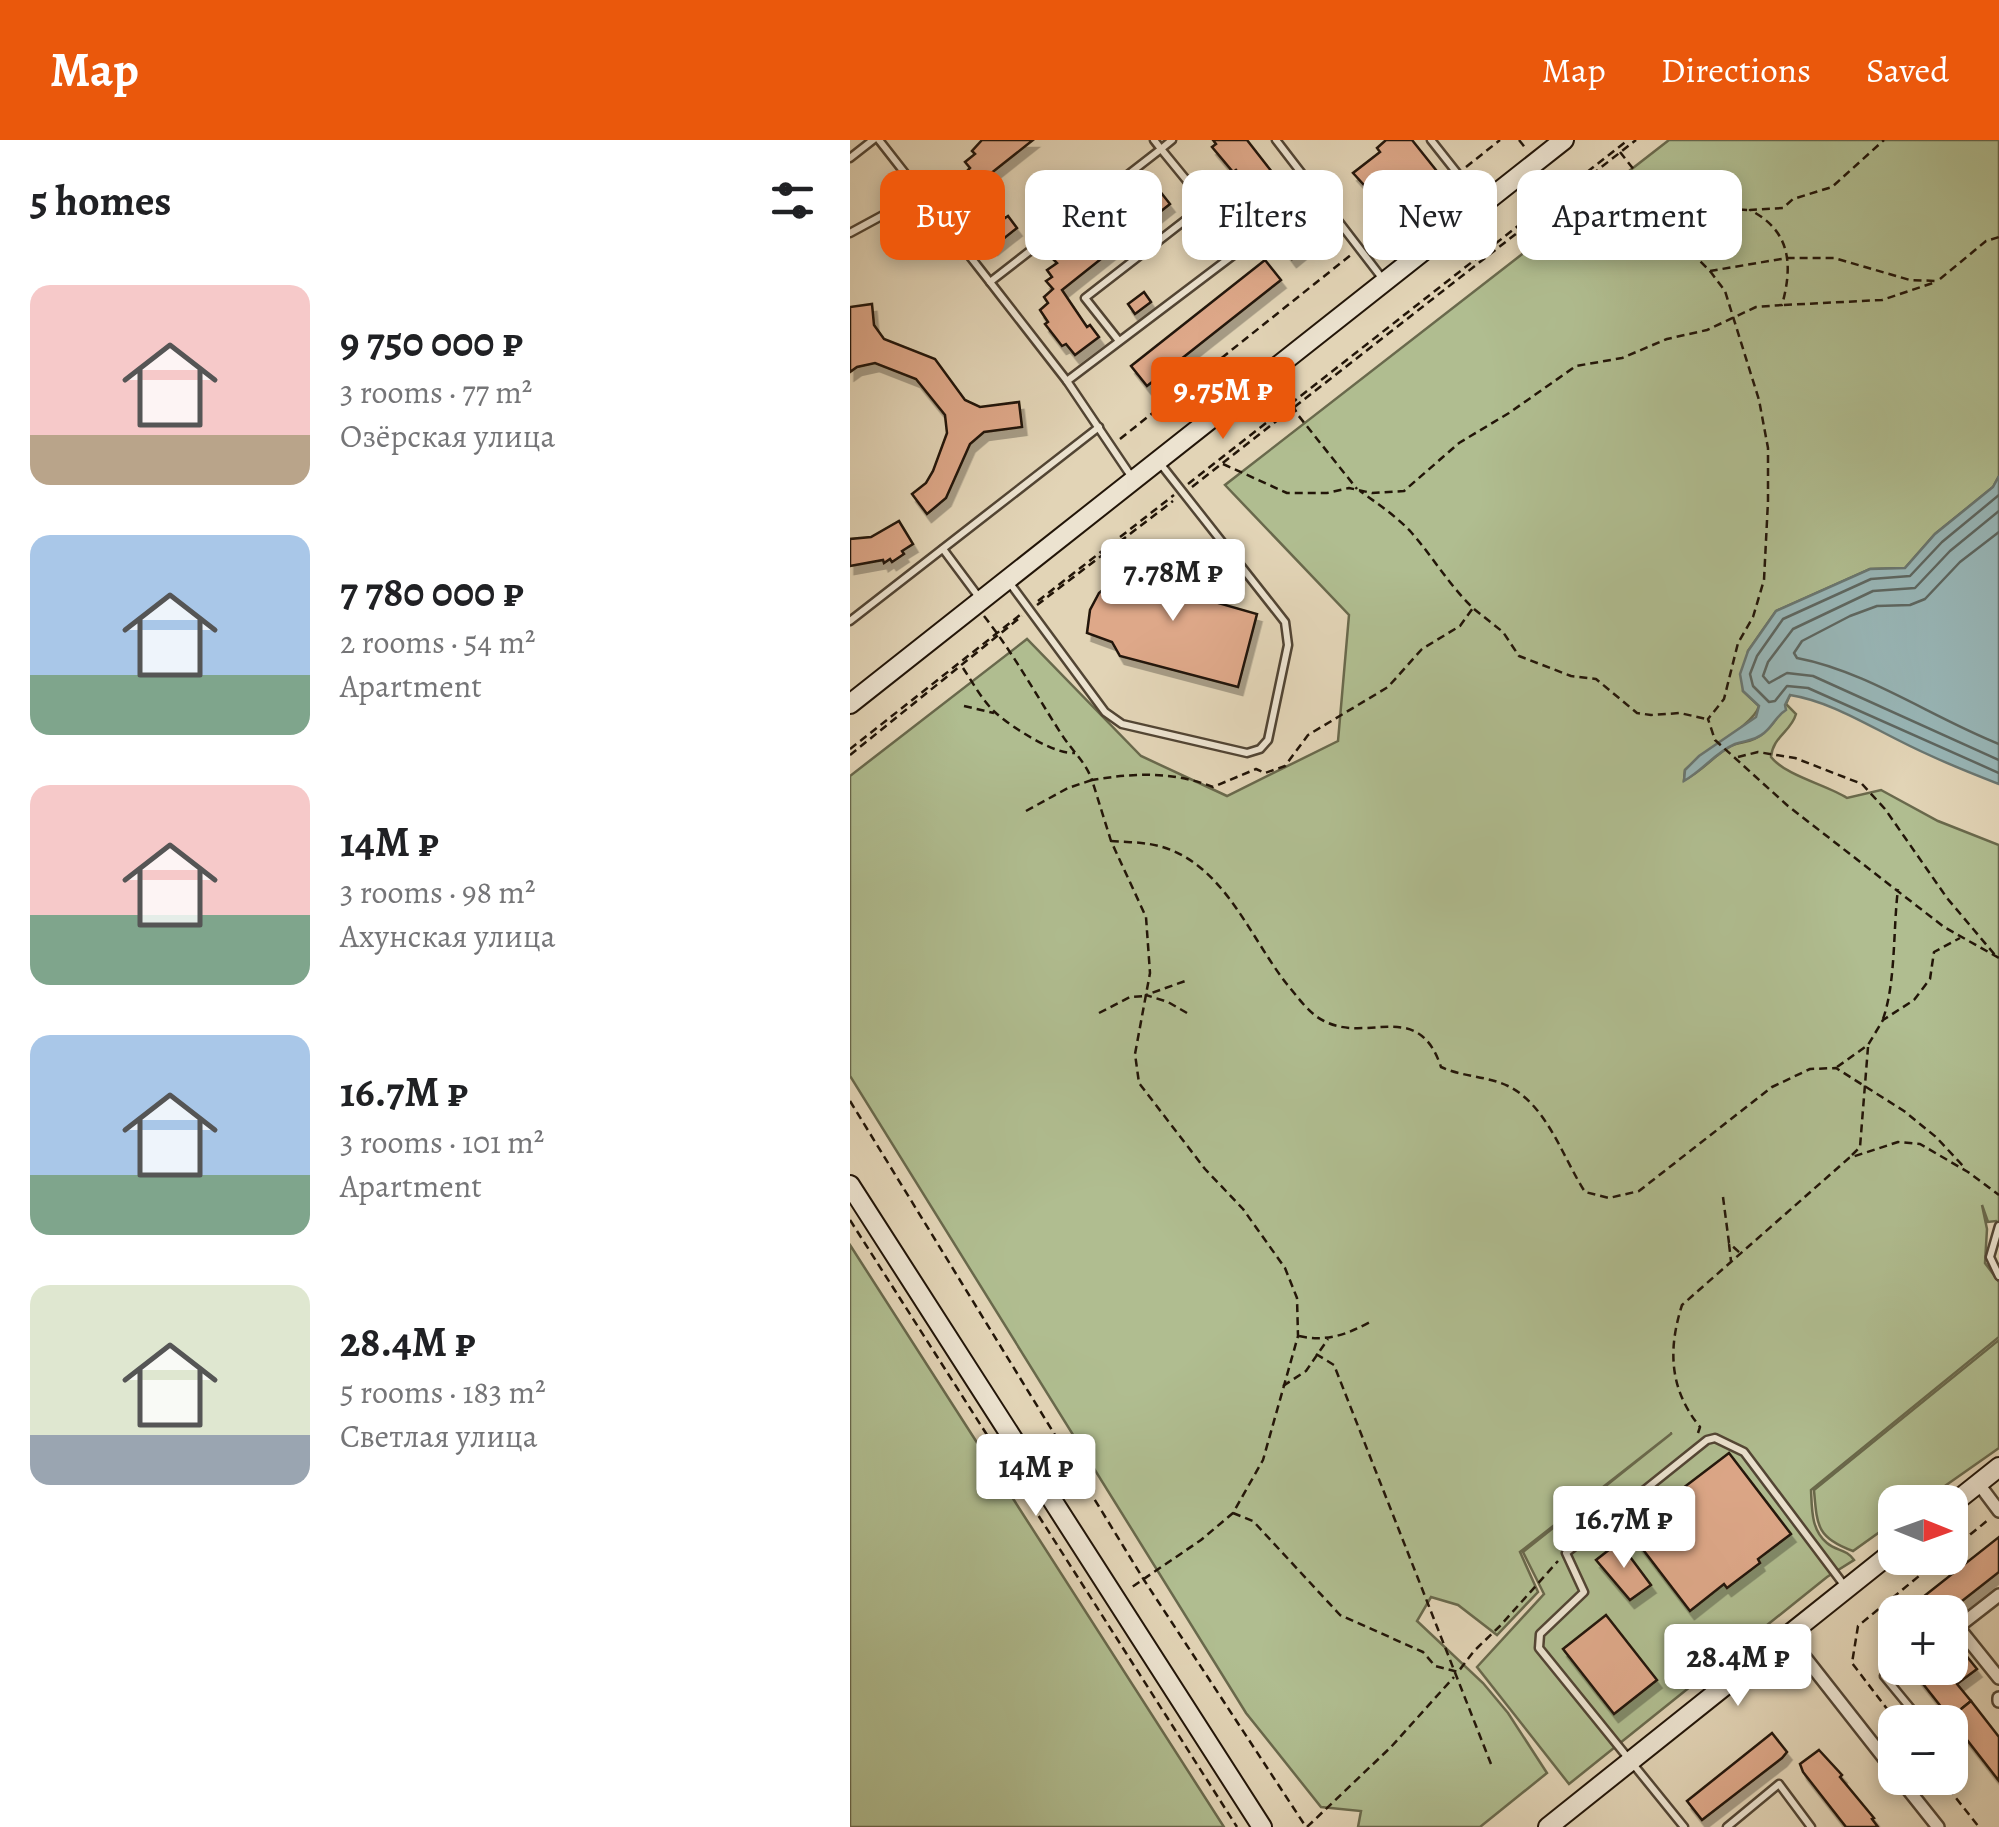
<!DOCTYPE html>
<meta charset="utf-8">
<style>
body{margin:0;font-family:Alegreya,serif;background:#f6f6f6;color:#202124;height:100vh;display:flex;flex-direction:column;font-size:38px;white-space:nowrap}
*{box-sizing:border-box;margin:0}
p{font-size:32px;color:#757577}
.icon{flex:none;width:55px;height:55px;fill:none;stroke:currentColor;stroke-width:2;stroke-linecap:round;stroke-linejoin:round}
.map{position:relative;flex:1;overflow:hidden}
.panel{display:flex;flex-direction:column;background:#fff;width:850px}
.panel>*{flex:none}
.top-card{position:absolute;left:30px;top:30px;width:950px;height:90px;display:flex;gap:20px}
.needle{width:65px;rotate:91deg}
.fabs{position:absolute;left:1028px;top:1345px;display:grid;gap:20px}
.fabs a{display:grid;place-items:center;width:90px;height:90px;border-radius:20px;background:#fff;box-shadow:0 5px 15px #0003;font-size:50px}
.price{position:absolute;translate:-50% -85px;padding:0 22px;border-radius:10px;background:#fff;color:#222;font-size:32px;line-height:65px;filter:drop-shadow(0 2px 5px #0008)}
.price::after{content:'';position:absolute;left:50%;top:60px;width:30px;height:22px;margin-left:-15px;background:inherit;clip-path:polygon(0 0,100% 0,50% 100%)}
.price.on{background:#ea580c;color:#fff}
ul{padding:0;list-style:none}
li{display:flex;align-items:center;gap:30px;height:250px;padding:0 30px}
li span{display:grid;place-items:center;flex:none;width:280px;height:200px;border-radius:20px;color:#555}
li>.icon{margin-inline-start:auto}
span .icon{width:120px;height:120px;fill:#fffc;stroke-width:1}
li b{font-size:42px}
h2{display:flex;justify-content:space-between;align-items:center;height:120px;padding:0 30px;font-size:42px}
.pill{padding:0 35px;border-radius:20px;background:#fff;box-shadow:0 5px 15px #0003;font-size:35px;line-height:90px}
.pill.on{background:#ea580c;color:#fff}
header{display:flex;align-items:center;gap:60px;box-sizing:border-box;height:140px;padding:0 50px;background:#ea580c;color:#fff}
header strong{font-size:48px}
nav{display:flex;gap:55px;margin-inline-start:auto;font-size:35px}
main{display:flex;flex:1;min-height:0}
.map>svg:first-child{display:block}
.green{fill:#b0bd90;stroke:#69694c;stroke-width:2.5}
.water{fill:#98b6b7;stroke:#697671;stroke-width:2.5}
.lines{fill:none;stroke-linecap:round;stroke-linejoin:round}
.shore{stroke:#5d6660;stroke-width:2.5}
.building{fill:#dea889;stroke:#221508;stroke-width:2.5;filter:url(#shadow)}
.lane-casing{stroke:#524534;stroke-width:11}
.street-casing{stroke:#524534;stroke-width:16}
.secondary-casing{stroke:#221508;stroke-width:22}
.path{stroke:#221508;stroke-width:2.5;stroke-dasharray:8 5;stroke-linecap:butt}
.lane{stroke:#ece3d0;stroke-width:6}
.street{stroke:#ece3d0;stroke-width:11}
.secondary{stroke:#ece3d0;stroke-width:18}
</style>
<header>
<strong>Map</strong>
<nav><a>Map</a><a>Directions</a><a>Saved</a></nav>
</header>
<main>
<section class="panel">
<h2>5 homes<svg class="icon" aria-label="filters" viewBox="0 0 24 24"><path d="M4 7h16M4 17h16"/><circle cx="9" cy="7" r="2"/><circle cx="15" cy="17" r="2"/></svg></h2>
<ul>
<li><span style="background:linear-gradient(#f6c9c9 75%,#b9a48a 0)"><svg class="icon" aria-label="home" viewBox="0 0 24 24"><path d="M3 11l9-7 9 7M6 9v11h12V9"/></svg></span><div><b>9 750 000 ₽</b><p>3 rooms · 77 m²</p><p>Озёрская улица</p></div></li>
<li><span style="background:linear-gradient(#a9c7e8 70%,#7fa58c 0)"><svg class="icon" aria-label="home" viewBox="0 0 24 24"><path d="M3 11l9-7 9 7M6 9v11h12V9"/></svg></span><div><b>7 780 000 ₽</b><p>2 rooms · 54 m²</p><p>Apartment</p></div></li>
<li><span style="background:linear-gradient(#f6c9c9 65%,#7fa58c 0)"><svg class="icon" aria-label="home" viewBox="0 0 24 24"><path d="M3 11l9-7 9 7M6 9v11h12V9"/></svg></span><div><b>14M ₽</b><p>3 rooms · 98 m²</p><p>Ахунская улица</p></div></li>
<li><span style="background:linear-gradient(#a9c7e8 70%,#7fa58c 0)"><svg class="icon" aria-label="home" viewBox="0 0 24 24"><path d="M3 11l9-7 9 7M6 9v11h12V9"/></svg></span><div><b>16.7M ₽</b><p>3 rooms · 101 m²</p><p>Apartment</p></div></li>
<li><span style="background:linear-gradient(#dfe7d0 75%,#9aa5b1 0)"><svg class="icon" aria-label="home" viewBox="0 0 24 24"><path d="M3 11l9-7 9 7M6 9v11h12V9"/></svg></span><div><b>28.4M ₽</b><p>5 rooms · 183 m²</p><p>Светлая улица</p></div></li>
</ul>
</section>
<div class="map">
<svg width="1149" height="1687" viewBox="0 0 1149 1687">
<defs>
<filter id="shadow"><feDropShadow dx="4.5" dy="8" stdDeviation="0" flood-color="#0004"/></filter>
</defs>
<rect width="100%" height="100%" fill="#e2d4b6"/>
<filter id="stains"><feTurbulence type="fractalNoise" baseFrequency=".002" numOctaves="4"/><feColorMatrix values="0 0 0 0 .2 0 0 0 0 .09 0 0 0 0 .02 0 0 0 .5 -.17"/></filter>
<radialGradient id="worn" r=".72"><stop offset=".6" stop-color="#630" stop-opacity="0"/><stop offset="1" stop-color="#630" stop-opacity=".3"/></radialGradient>
<g class="green">
<path d="M819 0H1149V336L1143 347 1085 394 1055 428 1020 429 926 471 898 511 893 551 909 566C904 585 853 612 835 630L834 640C853 631 863 616 881 606 888 602 897 603 904 599 922 591 931 571 940 555L936 564 946 574C941 592 923 596 921 617 936 636 977 645 997 658L1031 650 1088 681 1149 705V1085L1146 1081 1138 1082 1132 1065 1137 1089 1135 1123 1149 1142V1197L961 1350C962 1369 961 1390 977 1403 986 1411 997 1409 1004 1420L977 1437 719 1644 627 1527 694 1454 673 1412 822 1293 670 1412 688 1452 647 1495 608 1465 581 1457 567 1481 633 1543 658 1573 697 1633 630 1687H508L511 1671 471 1667 396 1573 0 936V636L177 499 291 616 377 656 488 601 499 475 375 345Z"/>
<polygon points="0,1105 374,1687 0,1687"/>
<path d="M1149 1200V1308L1072 1362H1045V1381L1003 1411C967 1398 967 1386 964 1350Z"/>
</g>
<path class="water" d="M1149 336V644C1115 631 1081 617 1048 600 1014 583 978 561 940 555L935 565 936 570C926 576 923 586 914 593 905 601 896 600 885 604 866 612 852 631 834 641L835 630 849 616 906 577 909 566 893 551 890 534 898 511 926 471 1020 429 1055 428 1085 394 1143 347Z"/>
<g class="lines">
<g class="shore">
<polyline points="1149,355 1092,402 1060,436 1021,439 933,479 907,516 900,534 903,546 919,562 925,561 937,546 958,548 1149,633"/>
<polyline points="1149,371 1100,411 1065,448 1023,451 943,489 918,522 913,536 919,543 937,533 963,536 1149,620"/>
<path d="M1149 392 1110 422 1075 459 1060 465 1027 466 1000 476 952 501 944 513 947 518C1016 531 1083 578 1149 604"/>
</g>
</g>
<g class="building">
<polygon points="132,0 183,0 130,42 155,78 158,76 167,88 143,107 134,95 131,98 113,76 117,73 108,62 117,55 112,49 121,41 115,33 120,28 115,22 125,14 122,11"/>
<polygon points="363,0 397,0 451,69 447,72 456,83 452,86 464,101 442,119 429,102 434,92 398,52 402,50 386,30 383,32 362,7 366,4"/>
<polygon points="536,0 562,0 586,30 536,69 503,33 530,12 527,8"/>
<polygon points="305,45 320,64 212,150 237,187 240,185 249,197 225,215 216,204 212,206 195,184 198,182 190,170 198,163 194,157 203,149 196,141 202,137 197,130 207,123 204,120 212,113 211,110 230,99 232,102 243,94 245,97 268,75 266,72 273,63"/>
<polygon points="415,120 431,140 297,246 281,226"/>
<polygon points="294,152 301,162 285,174 278,164"/>
<polygon points="22,164 24,185 34,199 85,219 115,260 130,267 169,262 172,287 134,292 120,304 96,358 77,374 62,354 76,343 83,331 97,293 95,275 66,239 25,223 7,227 0,232 0,167"/>
<polygon points="49,381 63,404 52,411 54,414 42,422 40,419 34,423 33,420 0,426 0,399 21,397"/>
<polygon points="324,423 322,431 351,442 368,463 407,474 388,547 270,516 262,502 237,493 240,470 249,453 262,442 295,425"/>
<polygon points="879,1313 941,1394 908,1419 910,1423 877,1448 874,1444 840,1471 778,1390"/>
<polygon points="1149,1397 1149,1432 1098,1472 1054,1472"/>
<polygon points="769,1402 801,1445 780,1460 746,1420"/>
<polygon points="756,1475 807,1540 764,1574 713,1509"/>
<polygon points="1102,1498 1127,1529 1107,1544 1121,1561 1100,1578 1062,1530 1066,1528 1100,1528"/>
<polygon points="1121,1561 1149,1597 1149,1641 1100,1578"/>
<polygon points="922,1593 937,1612 932,1618 852,1680 837,1661"/>
<polygon points="969,1610 992,1635 990,1637 1024,1678 1022,1679 1028,1687 996,1687 953,1632 950,1624"/>
</g>
<g class="lines">
<defs>
<g id="lane">
<polyline points="29,0 140,142"/>
<polyline points="426,0 532,138"/>
<polyline points="581,0 630,62"/>
<polyline points="0,18 23,0"/>
<polyline points="0,93 72,54"/>
<polyline points="269,201 235,158 356,64"/>
<polyline points="217,241 140,142 311,9 304,0"/>
<polyline points="281,336 217,241 390,110 390,97 371,73 356,64 311,9 322,0"/>
<polyline points="93,409 131,460"/>
<polyline points="159,442 255,572 272,584 397,613 410,609 418,600 438,505 435,482 309,322"/>
<polyline points="0,481 249,287"/>
<polyline points="1149,1086 1140,1117 1149,1136"/>
<polyline points="1034,1536 1072,1582"/>
<polyline points="834,1687 689,1508 690,1494 734,1452 716,1413 857,1300 865,1298 894,1312 994,1445"/>
<polyline points="877,1687 929,1644 961,1687"/>
</g>
<g id="street">
<polyline points="1128,1343 1149,1371"/>
<polyline points="1149,1455 1108,1487 1149,1538"/>
<polyline points="939,1497 1045,1632"/>
<polyline points="1149,1558 1149,1561"/>
<polyline points="1049,1638 1088,1687"/>
</g>
<g id="secondary">
<polyline points="0,564 714,0"/>
<polyline points="0,1045 412,1687"/>
<polyline points="1100,1366 1149,1327"/>
<polyline points="698,1687 1045,1410"/>
</g>
</defs>
<use href="#lane" class="lane-casing"/>
<use href="#street" class="street-casing"/>
<use href="#secondary" class="secondary-casing"/>
<g class="path">
<polyline points="669,0 677,10"/>
<polyline points="770,12 806,58 833,67 899,70"/>
<polyline points="616,27 650,0"/>
<polyline points="697,37 711,54"/>
<polyline points="806,58 839,110 860,131 937,118 984,118 1060,140 1087,141"/>
<polyline points="517,103 598,41"/>
<polyline points="860,131 875,151 909,260 918,308 918,361 914,440 903,477 888,503 874,559 858,579 865,600 938,666 1094,787 1149,818"/>
<polyline points="1090,139 1136,101 1149,97"/>
<polyline points="934,165 1032,160 1083,143"/>
<polyline points="430,242 448,275 507,349"/>
<polyline points="270,299 502,114"/>
<path d="M373 324 437 353H477L499 348 522 353 554 351 609 303 659 273 726 226 772 218 817 199 857 190 906 167 932 165C943 125 941 91 900 70L933 68 943 59 982 47 1034 0"/>
<polyline points="338,344 778,0"/>
<polyline points="342,347 786,0"/>
<polyline points="188,461 324,355"/>
<polyline points="187,465 323,361"/>
<polyline points="624,469 653,492 669,516 721,536 746,539 787,573 801,575 830,573 856,579"/>
<path d="M134 476C164 514 186 555 212 595 223 612 235 621 242 640 284 633 322 631 363 647L406 629 415 633 435 626 458 595 538 547 572 509 610 486 623 468C599 445 583 417 561 392 546 376 528 364 510 351"/>
<path d="M113 528C123 543 133 562 147 574 163 588 205 615 225 613"/>
<polyline points="114,566 144,573"/>
<polyline points="0,609 170,475"/>
<polyline points="0,615 172,476"/>
<polyline points="888,617 908,612 945,618 1012,644 1035,669 1097,758 1145,815"/>
<polyline points="176,671 218,648 242,640 261,701 296,777 300,833 285,914 289,943 355,1029 393,1069 435,1128 447,1158 448,1196 413,1320 383,1373 351,1400 279,1449"/>
<path d="M261 701C273 702 287 702 299 704 370 715 397 793 436 843 447 856 459 874 474 881 518 904 568 858 591 927 613 937 637 936 658 946 697 965 713 1018 735 1052L759 1058 789 1051 922 947 960 929 986 928 1054 971 1086 997 1114 1027"/>
<polyline points="249,873 280,857 294,856"/>
<polyline points="337,873 318,862 296,855 338,840"/>
<path d="M1033 879C1046 842 1043 789 1048 749"/>
<polyline points="987,927 1018,905 1033,880 1064,860 1080,839 1084,812 1110,798"/>
<polyline points="0,961 294,1440 456,1687"/>
<polyline points="1002,1015 1010,1007 1018,907"/>
<polyline points="873,1057 879,1103 890,1113"/>
<polyline points="0,1080 387,1687"/>
<polyline points="879,1104 881,1121"/>
<path d="M449 1196C476 1202 496 1195 520 1182"/>
<polyline points="466,1214 484,1225 641,1624"/>
<polyline points="433,1246 456,1231 478,1199"/>
<path d="M848 1293 850 1287C819 1249 818 1209 832 1165L999 1018 1048 1002 1070 1004 1118 1032 1149 1055"/>
<polyline points="383,1373 403,1381 490,1475 573,1512 585,1526 608,1532 624,1511 650,1486 708,1421"/>
<polyline points="1100,1411 1138,1380"/>
<polyline points="1047,1582 1002,1523 1008,1486 1091,1418"/>
<polyline points="1090,1638 1129,1687"/>
<polyline points="457,1687 541,1607 604,1537"/>
</g>
<use href="#lane" class="lane"/>
<use href="#street" class="street"/>
<use href="#secondary" class="secondary"/>
</g>
<rect width="100%" height="100%" filter="url(#stains)"/>
<rect width="100%" height="100%" fill="url(#worn)"/>
</svg>
<div class="fabs">
<a><svg class="needle" viewBox="-14 -14 28 28"><path d="M0-13l5 13h-10z" fill="#e53935"/><path d="M0 13l5-13h-10z" fill="#757577"/></svg></a>
<a>+</a>
<a>−</a>
</div>
<b class="price on" style="left:373px;top:302px">9.75M ₽</b>
<b class="price" style="left:323px;top:484px">7.78M ₽</b>
<b class="price" style="left:186px;top:1379px">14M ₽</b>
<b class="price" style="left:774px;top:1431px">16.7M ₽</b>
<b class="price" style="left:888px;top:1569px">28.4M ₽</b>
<div class="top-card">
<a class="pill on">Buy</a>
<a class="pill">Rent</a>
<a class="pill">Filters</a>
<a class="pill">New</a>
<a class="pill">Apartment</a>
</div>
</div>
</main>
